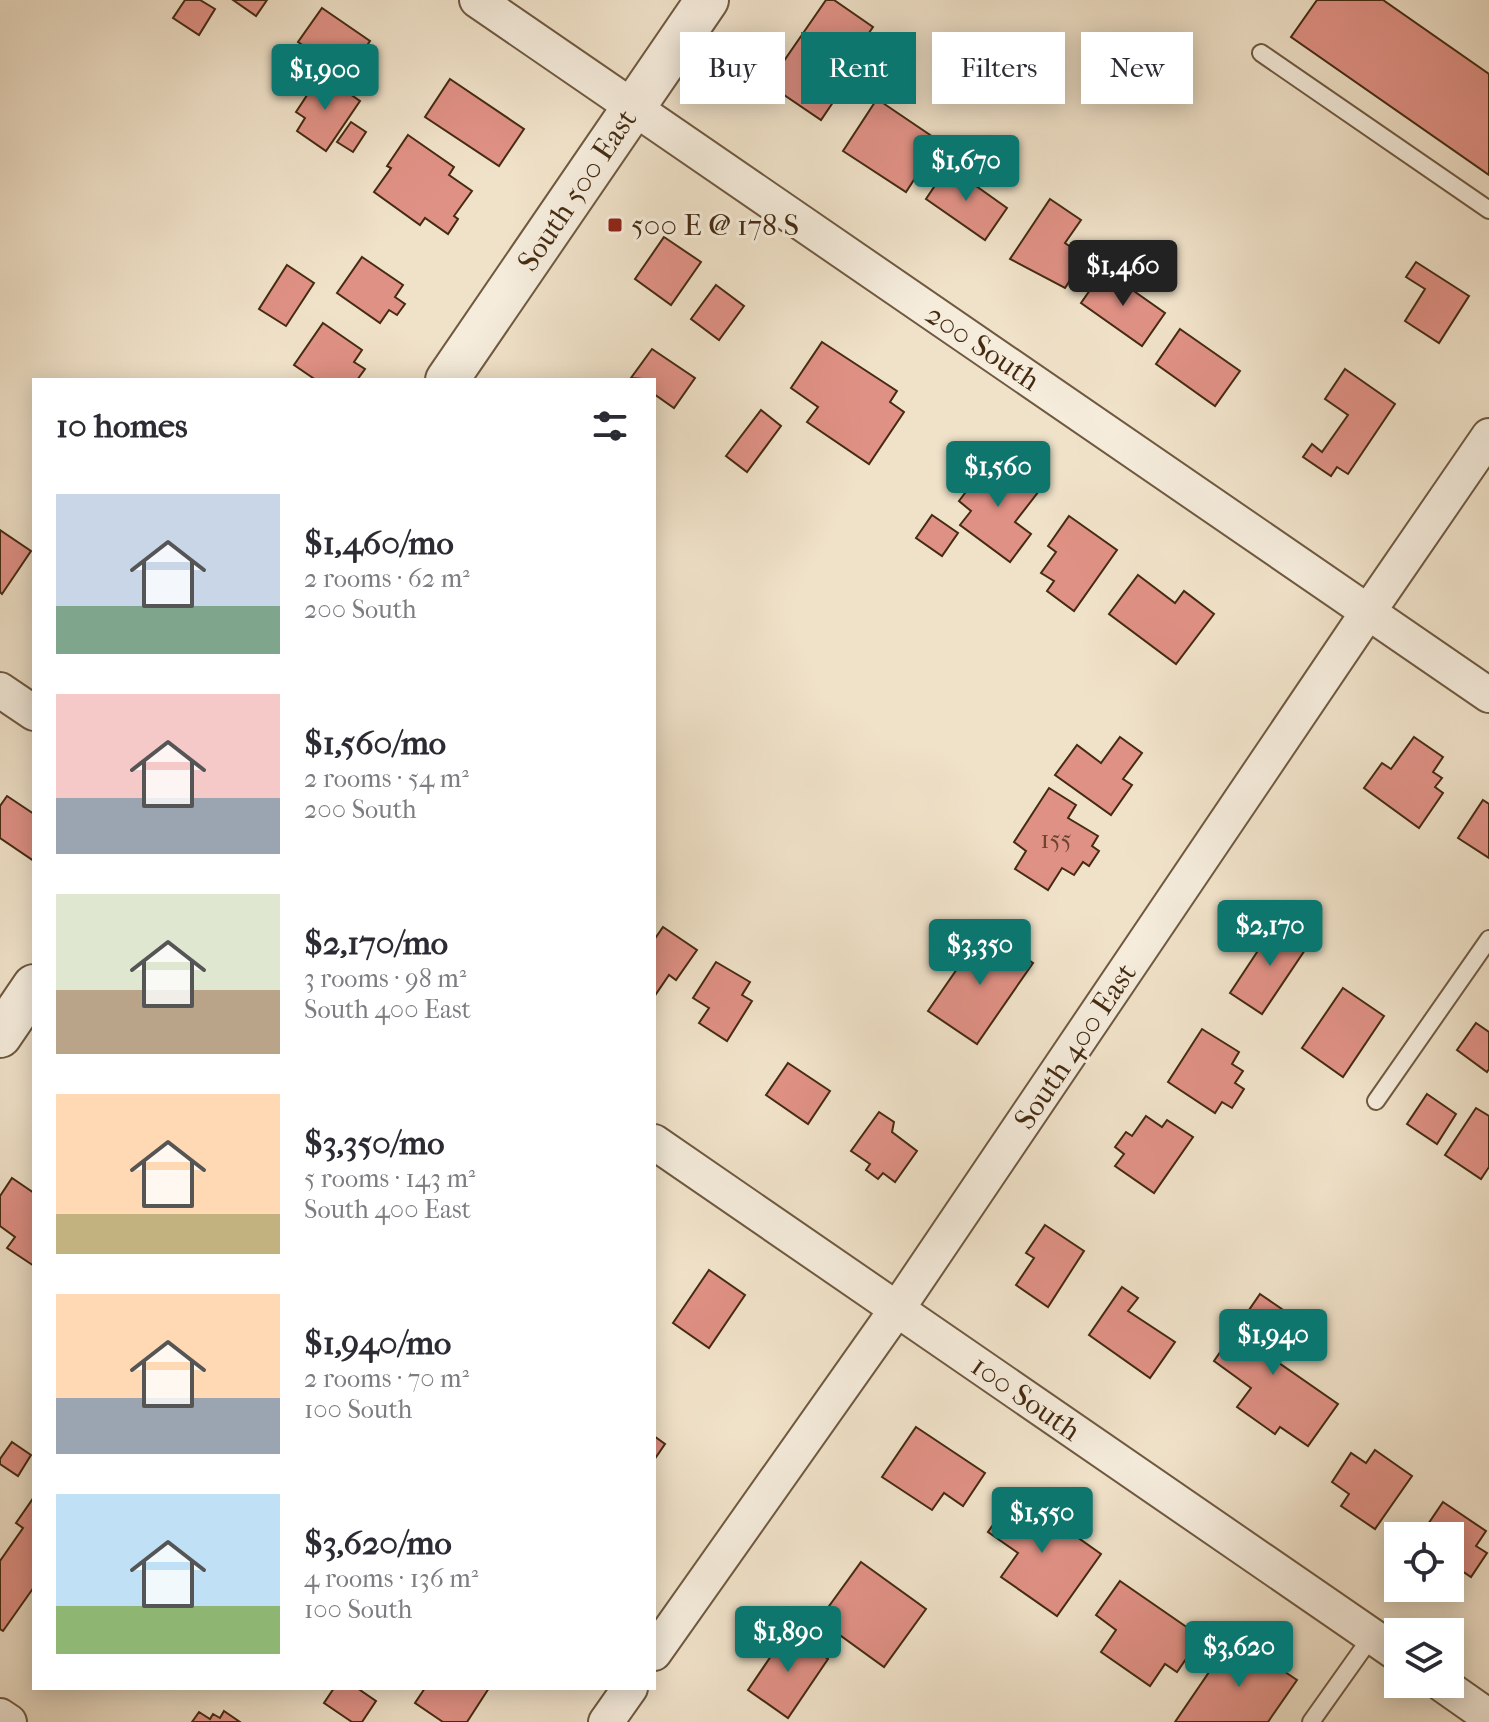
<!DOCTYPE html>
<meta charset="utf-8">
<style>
body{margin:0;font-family:"IM FELL French Canon",serif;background:#f2f2f3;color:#2b2b33;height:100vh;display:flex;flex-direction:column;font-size:30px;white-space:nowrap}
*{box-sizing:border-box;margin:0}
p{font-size:26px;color:#7c7c81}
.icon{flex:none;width:44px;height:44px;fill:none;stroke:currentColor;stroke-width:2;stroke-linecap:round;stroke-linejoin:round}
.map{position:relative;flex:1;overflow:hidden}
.panel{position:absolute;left:32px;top:378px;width:624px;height:1312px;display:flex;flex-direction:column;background:#fff;border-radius:0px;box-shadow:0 4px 20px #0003}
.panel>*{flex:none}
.top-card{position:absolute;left:680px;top:32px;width:688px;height:72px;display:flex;gap:16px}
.buttons{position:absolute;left:1384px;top:1522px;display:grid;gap:16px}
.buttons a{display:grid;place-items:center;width:80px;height:80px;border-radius:0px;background:#fff;box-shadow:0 4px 20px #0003;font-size:40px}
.price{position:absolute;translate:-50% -68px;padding:0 18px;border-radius:8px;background:#0f766e;color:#fff;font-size:26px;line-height:52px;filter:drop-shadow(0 2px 4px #0008)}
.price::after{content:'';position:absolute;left:50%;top:48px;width:24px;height:18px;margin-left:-12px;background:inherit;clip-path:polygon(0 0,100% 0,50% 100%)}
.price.active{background:#222;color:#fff}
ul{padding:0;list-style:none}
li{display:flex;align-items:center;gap:24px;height:200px;padding:0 24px}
li span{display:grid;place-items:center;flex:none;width:224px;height:160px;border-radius:0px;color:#555}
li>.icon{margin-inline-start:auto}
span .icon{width:96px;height:96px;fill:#fffc;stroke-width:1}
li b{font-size:34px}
h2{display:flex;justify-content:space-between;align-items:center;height:96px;padding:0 24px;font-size:34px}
.tag{padding:0 28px;border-radius:0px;background:#fff;box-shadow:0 4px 20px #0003;font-size:28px;line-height:72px}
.tag.active{background:#0f766e;color:#fff}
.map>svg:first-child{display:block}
.building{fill:#e09185;stroke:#452b12;stroke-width:2}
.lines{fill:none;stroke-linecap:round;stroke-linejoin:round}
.service-casing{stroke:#705940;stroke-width:20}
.minor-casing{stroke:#705940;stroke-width:38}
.tertiary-casing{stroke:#705940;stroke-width:46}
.service{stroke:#f5ecdc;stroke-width:16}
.minor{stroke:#f5ecdc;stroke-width:34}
.tertiary{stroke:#f5ecdc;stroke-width:42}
.poi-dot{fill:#8f2418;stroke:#f5ecdc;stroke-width:3}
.labels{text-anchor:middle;stroke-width:6;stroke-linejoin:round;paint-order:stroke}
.number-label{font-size:26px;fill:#6c442f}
.street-label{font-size:30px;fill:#452b12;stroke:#f5ecdc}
.poi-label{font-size:30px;fill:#452b12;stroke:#f5ecdc;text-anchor:start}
</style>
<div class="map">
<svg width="1489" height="1722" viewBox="0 0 1489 1722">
<rect width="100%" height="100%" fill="#f0e2c9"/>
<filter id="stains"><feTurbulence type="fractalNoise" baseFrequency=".0025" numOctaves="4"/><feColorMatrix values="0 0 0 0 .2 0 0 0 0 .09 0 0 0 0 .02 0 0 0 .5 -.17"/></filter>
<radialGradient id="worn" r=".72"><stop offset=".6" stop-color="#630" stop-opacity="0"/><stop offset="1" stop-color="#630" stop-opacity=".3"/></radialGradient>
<g class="building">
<polygon points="185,0 200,0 215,9 199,35 173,18"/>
<polygon points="233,0 267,0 256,16"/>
<polygon points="826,0 834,0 873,27 838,78 846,83 821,120 768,84"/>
<polygon points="1317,0 1383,0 1489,74 1489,175 1291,37"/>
<polygon points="322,8 370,41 347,75 298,42"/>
<polygon points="321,74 360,101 326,151 297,131 305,118 296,112"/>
<polygon points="450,79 524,129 499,166 425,117"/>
<polygon points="877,99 939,141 906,192 843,151"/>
<polygon points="351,122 366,132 353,152 337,142"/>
<polygon points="408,135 454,167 449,175 472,191 454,216 458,219 448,234 425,218 420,225 374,192 391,168 387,166"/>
<polygon points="948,166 1007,208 985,240 926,199"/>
<polygon points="1050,199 1081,220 1065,243 1085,257 1065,288 1010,259"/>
<polygon points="664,237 701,262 671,305 635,279"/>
<polygon points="362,257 403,285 395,297 405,304 397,315 389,310 380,323 337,293"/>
<polygon points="1416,262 1469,296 1439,343 1405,321 1425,289 1406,277"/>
<polygon points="287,265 314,283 286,326 259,309"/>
<polygon points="1104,270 1165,313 1142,346 1081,303"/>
<polygon points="716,285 744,306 719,340 691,319"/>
<polygon points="323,323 362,350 354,362 365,369 357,380 316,380 294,365"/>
<polygon points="1180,329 1240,371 1215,406 1156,364"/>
<polygon points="822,342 897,391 890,402 904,412 869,464 807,422 818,407 791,388"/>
<polygon points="652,349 695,378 674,408 654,394 654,380 631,378"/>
<polygon points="1345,369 1395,404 1348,474 1337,467 1331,476 1303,457 1312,444 1322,452 1348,415 1325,399"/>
<polygon points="761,410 781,426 747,472 726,456"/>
<polygon points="992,457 1039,491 1015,522 1031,534 1010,562 960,525 971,511 959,501"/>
<polygon points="932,515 958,533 942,556 916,538"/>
<polygon points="1069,516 1117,550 1074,611 1047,591 1054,581 1041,573 1056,552 1048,546"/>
<polygon points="0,530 31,551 2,594 0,592"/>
<polygon points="1138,575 1175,603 1184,591 1214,614 1176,664 1109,614"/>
<polygon points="1120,737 1142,753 1123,779 1132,785 1111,815 1055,775 1077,745 1101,763"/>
<polygon points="1414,737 1443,757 1433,772 1442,778 1435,787 1443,793 1419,828 1364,788 1382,763 1391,769"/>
<polygon points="1049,788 1076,805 1068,818 1098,836 1092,846 1099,851 1089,866 1083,862 1074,875 1062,868 1048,890 1015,869 1026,851 1014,842"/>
<polygon points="7,796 34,814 34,861 0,838 0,806"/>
<polygon points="1483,800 1489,804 1489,858 1458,838"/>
<polygon points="1277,922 1309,944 1262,1014 1230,993"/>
<polygon points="663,927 697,950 676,980 669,975 654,997 654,940"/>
<polygon points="984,930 1033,963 977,1044 928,1011"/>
<polygon points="716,962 750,982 742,995 752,1001 727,1041 699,1023 709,1008 693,998"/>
<polygon points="1343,988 1384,1016 1343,1077 1302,1048"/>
<polygon points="1476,1023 1489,1032 1489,1069 1487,1072 1457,1050"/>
<polygon points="1202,1029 1239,1052 1232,1064 1243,1071 1235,1083 1244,1089 1232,1108 1222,1102 1215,1113 1168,1082"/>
<polygon points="788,1063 830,1091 808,1124 766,1095"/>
<polygon points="1427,1094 1456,1114 1437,1144 1407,1124"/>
<polygon points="1476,1108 1489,1116 1489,1167 1481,1179 1445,1155"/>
<polygon points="879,1112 894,1122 892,1132 917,1151 895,1182 883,1173 878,1179 866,1170 870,1164 851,1151"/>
<polygon points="1146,1116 1162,1127 1167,1120 1193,1137 1154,1193 1115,1166 1124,1154 1115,1147 1126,1132 1132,1136"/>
<polygon points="12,1178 34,1193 34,1266 7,1248 15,1237 0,1226 0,1196"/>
<polygon points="1045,1225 1084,1251 1048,1307 1016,1285 1034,1258 1026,1253"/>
<polygon points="709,1270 745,1295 709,1348 673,1323"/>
<polygon points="1122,1287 1138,1298 1128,1311 1175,1342 1150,1378 1089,1335"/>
<polygon points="1260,1294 1292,1316 1266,1354 1338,1404 1308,1446 1280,1427 1275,1434 1237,1407 1251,1388 1214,1361"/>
<polygon points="916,1427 985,1473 963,1506 944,1493 932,1510 882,1477"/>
<polygon points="654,1436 665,1444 654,1460"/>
<polygon points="12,1442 31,1455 18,1476 0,1464 0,1459"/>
<polygon points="1375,1450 1412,1476 1375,1529 1341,1506 1349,1494 1332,1482 1351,1453 1366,1463"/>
<polygon points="1015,1493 1101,1554 1057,1616 1001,1577 1018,1553 988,1532"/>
<polygon points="34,1497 34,1587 3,1631 0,1629 0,1561 23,1528 16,1523"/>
<polygon points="1443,1502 1486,1531 1476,1546 1487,1553 1471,1577 1453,1565 1450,1570 1450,1536 1420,1536"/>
<polygon points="861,1562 926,1609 884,1667 819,1620"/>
<polygon points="1120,1581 1201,1637 1177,1672 1165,1664 1150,1686 1101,1652 1116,1630 1096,1615"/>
<polygon points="788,1631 828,1659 788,1718 748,1690"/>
<polygon points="1233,1637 1297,1680 1268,1722 1175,1722"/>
<polygon points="334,1688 357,1688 376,1701 362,1722 352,1722 324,1703"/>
<polygon points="425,1688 489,1688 467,1722 443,1722 415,1703"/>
<polygon points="224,1711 240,1722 192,1722 199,1712 210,1719 213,1714 220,1718"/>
</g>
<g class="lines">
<defs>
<g id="service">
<polyline points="1261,53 1489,210"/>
<polyline points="1376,1101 1489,939"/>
<polyline points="1311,1722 1372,1636"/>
</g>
<g id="minor">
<polyline points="477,0 1489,695"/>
<polyline points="0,690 34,713"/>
<polyline points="654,1142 1398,1654"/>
<polyline points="654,1653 897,1309 1368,612 1489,436"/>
<polyline points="1442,1684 1489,1717"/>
<polyline points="0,1716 9,1722"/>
<polyline points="606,1722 630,1688"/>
</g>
<g id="tertiary">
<polyline points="447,380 707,0"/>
<polyline points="0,1036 34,986"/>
</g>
</defs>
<use href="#service" class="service-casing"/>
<use href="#minor" class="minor-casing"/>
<use href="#tertiary" class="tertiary-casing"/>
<use href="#service" class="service"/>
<use href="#minor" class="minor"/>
<use href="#tertiary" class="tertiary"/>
</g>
<rect class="poi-dot" x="607" y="217" width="16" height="16" rx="4"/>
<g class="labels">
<g class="number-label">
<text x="1056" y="848">155</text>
</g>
<g class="street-label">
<text transform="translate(577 190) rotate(-56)" y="10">South 500 East</text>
<text transform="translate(983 347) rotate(34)" y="10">200 South</text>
<text transform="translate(1075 1046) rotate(-56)" y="10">South 400 East</text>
<text transform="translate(1026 1398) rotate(35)" y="10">100 South</text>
</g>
<g class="poi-label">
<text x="631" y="235">500 E @ 178 S</text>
</g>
</g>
<rect width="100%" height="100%" filter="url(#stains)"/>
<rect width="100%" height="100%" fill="url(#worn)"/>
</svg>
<div class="buttons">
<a><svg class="icon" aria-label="locate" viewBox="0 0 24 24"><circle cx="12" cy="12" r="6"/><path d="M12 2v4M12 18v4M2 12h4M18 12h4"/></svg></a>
<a><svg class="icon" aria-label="layers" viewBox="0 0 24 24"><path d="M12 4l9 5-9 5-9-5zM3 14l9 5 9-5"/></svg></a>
</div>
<b class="price" style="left:325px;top:112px">$1,900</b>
<b class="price" style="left:966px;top:203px">$1,670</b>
<b class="price active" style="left:1123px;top:308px">$1,460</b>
<b class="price" style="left:998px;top:509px">$1,560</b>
<b class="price" style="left:1270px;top:968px">$2,170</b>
<b class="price" style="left:980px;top:987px">$3,350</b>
<b class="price" style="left:1273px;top:1377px">$1,940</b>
<b class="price" style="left:1042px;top:1555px">$1,550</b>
<b class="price" style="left:788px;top:1674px">$1,890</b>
<b class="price" style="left:1239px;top:1689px">$3,620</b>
<div class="top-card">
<a class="tag">Buy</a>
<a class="tag active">Rent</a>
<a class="tag">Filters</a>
<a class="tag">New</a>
</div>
<section class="panel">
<h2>10 homes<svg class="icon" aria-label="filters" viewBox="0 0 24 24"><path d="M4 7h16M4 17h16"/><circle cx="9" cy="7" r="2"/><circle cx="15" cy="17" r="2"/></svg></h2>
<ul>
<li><span style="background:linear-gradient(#c9d6e8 70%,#7fa58c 0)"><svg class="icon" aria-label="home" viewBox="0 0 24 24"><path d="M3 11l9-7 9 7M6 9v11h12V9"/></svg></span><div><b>$1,460/mo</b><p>2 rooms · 62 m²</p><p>200 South</p></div></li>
<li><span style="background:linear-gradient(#f6c9c9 65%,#9aa5b1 0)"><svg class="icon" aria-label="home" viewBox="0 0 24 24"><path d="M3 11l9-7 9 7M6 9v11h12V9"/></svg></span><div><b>$1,560/mo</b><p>2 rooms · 54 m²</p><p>200 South</p></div></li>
<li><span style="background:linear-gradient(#dfe7d0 60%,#b9a48a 0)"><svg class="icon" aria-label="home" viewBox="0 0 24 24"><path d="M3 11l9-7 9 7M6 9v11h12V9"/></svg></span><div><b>$2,170/mo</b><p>3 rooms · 98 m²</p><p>South 400 East</p></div></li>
<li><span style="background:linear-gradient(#ffd9b3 75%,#c2b280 0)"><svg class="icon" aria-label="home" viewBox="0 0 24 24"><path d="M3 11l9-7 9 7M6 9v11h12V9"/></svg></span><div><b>$3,350/mo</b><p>5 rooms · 143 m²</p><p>South 400 East</p></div></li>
<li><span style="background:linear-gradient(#ffd9b3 65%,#9aa5b1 0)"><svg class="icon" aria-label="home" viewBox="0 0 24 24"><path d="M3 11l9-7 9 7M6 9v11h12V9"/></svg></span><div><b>$1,940/mo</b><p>2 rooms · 70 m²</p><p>100 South</p></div></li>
<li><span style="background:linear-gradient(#bfe0f5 70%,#8fb573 0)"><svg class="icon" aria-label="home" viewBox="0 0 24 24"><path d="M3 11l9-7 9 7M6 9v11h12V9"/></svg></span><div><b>$3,620/mo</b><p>4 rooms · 136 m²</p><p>100 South</p></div></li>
</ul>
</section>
</div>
